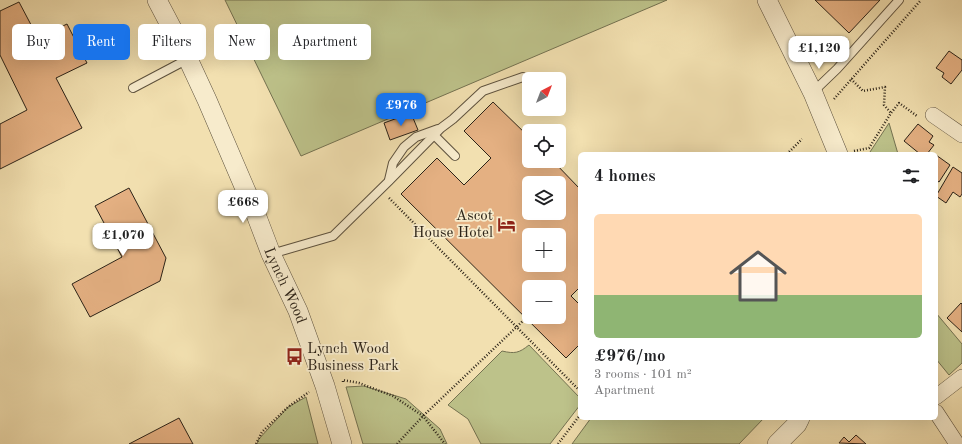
<!DOCTYPE html>
<meta charset="utf-8">
<style>
body{margin:0;font-family:"Old Standard TT",serif;background:#f2f2f2;color:#202124;height:100vh;display:flex;flex-direction:column;font-size:15px;white-space:nowrap}
*{box-sizing:border-box;margin:0}
p{font-size:13px;color:#757577}
.icon{flex:none;width:22px;height:22px;fill:none;stroke:currentColor;stroke-width:2;stroke-linecap:round;stroke-linejoin:round}
.map{position:relative;flex:1;overflow:hidden}
.side{position:absolute;left:578px;top:152px;width:360px;height:268px;display:flex;flex-direction:column;background:#fff;border-radius:6px;box-shadow:0 4px 16px #0002}
.side>*{flex:none}
.top-card{position:absolute;left:12px;top:24px;width:380px;height:36px;display:flex;gap:8px}
.needle{width:26px;rotate:42deg}
.tools{position:absolute;left:522px;top:72px;display:grid;gap:8px}
.tools a{display:grid;place-items:center;width:44px;height:44px;border-radius:6px;background:#fff;box-shadow:0 4px 16px #0002;font-size:20px}
.price{position:absolute;translate:-50% -34px;padding:0 9px;border-radius:8px;background:#fff;color:#222;font-size:13px;line-height:26px;filter:drop-shadow(0 1px 2px #0008)}
.price::after{content:'';position:absolute;left:50%;top:24px;width:12px;height:9px;margin-left:-6px;background:inherit;clip-path:polygon(0 0,100% 0,50% 100%)}
.price.on{background:#1a73e8;color:#fff}
ul{padding:0;list-style:none}
li{display:grid;align-content:center;gap:8px;height:212px;padding:0 16px}
li span{display:grid;place-items:center;height:124px;border-radius:6px;color:#555}
li>.icon{margin-inline-start:auto}
span .icon{width:72px;height:72px;fill:#fffc;stroke-width:1}
li b{font-size:17px}
h2{display:flex;justify-content:space-between;align-items:center;height:48px;padding:0 16px;font-size:17px}
.tag{padding:0 14px;border-radius:6px;background:#fff;box-shadow:0 4px 16px #0002;font-size:14px;line-height:36px}
.tag.on{background:#1a73e8;color:#fff}
.map>svg:first-child{display:block}
.green{fill:#bdc28a;stroke:#747251}
.building{fill:#e4b082;stroke:#2c2318;fill-rule:evenodd}
.lines{fill:none;stroke-linecap:round;stroke-linejoin:round}
.service-casing{stroke:#5e523e;stroke-width:10}
.minor-casing{stroke:#5e523e;stroke-width:16}
.tertiary-casing{stroke:#5e523e;stroke-width:20}
.path{stroke:#2c2318;stroke-width:2.5;stroke-dasharray:1 2;stroke-linecap:butt}
.service{stroke:#f7ebcc;stroke-width:8}
.minor{stroke:#f7ebcc;stroke-width:15}
.tertiary{stroke:#f7ebcc;stroke-width:19}
.labels{text-anchor:middle;stroke-width:3.5;stroke-linejoin:round;paint-order:stroke}
.poi-label{font-size:15px;fill:#2c2318;stroke:#f7ebcc;text-anchor:end}
.street-label{font-size:15px;fill:#2c2318;stroke:#f7ebcc}
</style>
<div class="map">
<svg width="962" height="444" viewBox="0 0 962 444">
<rect width="100%" height="100%" fill="#f2e0b0"/>
<filter id="stains"><feTurbulence type="fractalNoise" baseFrequency=".005" numOctaves="4"/><feColorMatrix values="0 0 0 0 .2 0 0 0 0 .09 0 0 0 0 .02 0 0 0 .5 -.17"/></filter>
<radialGradient id="worn" r=".72"><stop offset=".6" stop-color="#630" stop-opacity="0"/><stop offset="1" stop-color="#630" stop-opacity=".3"/></radialGradient>
<g class="green">
<polygon points="225,0 667,0 301,156"/>
<polygon points="889,123 898,154 871,154 870,152"/>
<polygon points="936,313 962,344 962,363 949,375 936,359"/>
<path d="M529 345 580 398V405L550 444H481L468 419 448 405 502 351C515 354 519 353 529 345Z"/>
<polygon points="364,386 406,399 440,429 447,444 363,444 346,387"/>
<polygon points="306,397 318,444 257,444 258,440 288,407"/>
<polygon points="591,418 764,418 739,444 572,444"/>
</g>
<g class="building">
<polygon points="815,0 880,0 849,33"/>
<polygon points="19,2 38,38 67,24 87,63 56,78 82,128 0,169 0,124 27,110 0,55 0,11"/>
<polygon points="949,51 962,60 962,70 951,84 942,77 944,73 936,68"/>
<path d="M493 102 529 137V161H553L580 189V287L571 296 580 305V344L566 358 401 194 437 158 464 185 491 158 464 131ZM529 183H559V213H529ZM529 235H559V265H529ZM529 287H559V317H529Z"/>
<polygon points="411,113 418,130 390,140 384,123"/>
<polygon points="918,124 933,136 929,142 934,145 927,154 920,154 904,141"/>
<polygon points="936,155 950,165 939,182 936,180"/>
<polygon points="953,167 962,173 962,194 960,197 953,192 946,203 936,196"/>
<polygon points="129,188 166,258 160,281 90,317 72,284 122,257 95,206"/>
<polygon points="961,303 962,304 962,332 947,318"/>
<polygon points="179,418 193,444 129,444"/>
<polygon points="856,435 866,444 839,443 844,437 849,442"/>
</g>
<g class="lines">
<defs>
<g id="service">
<polyline points="133,88 188,59"/>
<polyline points="813,92 837,69 899,0"/>
<polyline points="434,135 455,156"/>
<polyline points="389,180 393,163 404,147 416,137 438,129"/>
<polyline points="271,254 333,236 389,181 441,128 453,119 483,91 523,77"/>
</g>
<g id="minor">
<polyline points="933,115 962,135"/>
<polyline points="936,397 962,377"/>
<polyline points="936,412 957,444"/>
</g>
<g id="tertiary">
<path id="s1" d="M157 0 188 59 207 100 255 212 271 254 298 311 325 386 342 444"/>
<polyline points="767,0 813,93 838,154"/>
<polyline points="777,444 797,424 800,418"/>
</g>
</defs>
<use href="#service" class="service-casing"/>
<use href="#minor" class="minor-casing"/>
<use href="#tertiary" class="tertiary-casing"/>
<g class="path">
<polyline points="826,47 835,54"/>
<polyline points="851,79 863,91 885,87 884,105 891,113"/>
<polyline points="834,99 921,0"/>
<polyline points="854,151 869,148 891,113 899,103 917,116"/>
<polyline points="787,154 802,139"/>
<polyline points="389,198 580,391"/>
<polyline points="343,382 343,380 359,383 393,396 423,416 445,444"/>
<polyline points="256,444 262,432 288,407 309,392"/>
<polyline points="397,444 423,416 526,318"/>
<polyline points="558,444 580,415"/>
</g>
<use href="#service" class="service"/>
<use href="#minor" class="minor"/>
<use href="#tertiary" class="tertiary"/>
</g>
<defs>
<symbol id="hotel-bare" viewBox="-9 -9 18 18"><path d="M-6-4.5h1.5V1H6V5H4.5V3h-9V5H-6ZM-4 0a1.8 1.8 0 1 1 3.6 0ZM.5 0V-2.5h3Q6-2.5 6 0Z" fill="#8f2418" stroke="#f7ebcc" stroke-width="2.5" paint-order="stroke"/></symbol>
<symbol id="bus-bare" viewBox="-9 -9 18 18"><path d="M-5-6H5V4H4V6H2V4H-2V6H-4V4H-5ZM-3.5-4V0h7V-4ZM-3.5 1.2v1.5H-2V1.2ZM2 1.2v1.5H3.5V1.2Z" fill="#8f2418" stroke="#f7ebcc" stroke-width="2.5" paint-order="stroke"/></symbol>
</defs>
<g fill-rule="evenodd">
<use href="#hotel-bare" x="494" y="212" width="25" height="25"/>
<use href="#bus-bare" x="282" y="344" width="25" height="25"/>
</g>
<g class="labels">
<g class="poi-label">
<text x="493" y="220">Ascot<tspan x="493" dy="17">House Hotel</tspan></text>
<text x="307" y="353" text-anchor="start">Lynch Wood<tspan x="307" dy="17">Business Park</tspan></text>
</g>
<g class="street-label">
<text dy="5" stroke="none"><textPath href="#s1" startOffset="313">Lynch Wood</textPath></text>
</g>
</g>
<rect width="100%" height="100%" filter="url(#stains)"/>
<rect width="100%" height="100%" fill="url(#worn)"/>
</svg>
<div class="tools">
<a><svg class="needle" viewBox="-14 -14 28 28"><path d="M0-13l5 13h-10z" fill="#e53935"/><path d="M0 13l5-13h-10z" fill="#757577"/></svg></a>
<a><svg class="icon" aria-label="locate" viewBox="0 0 24 24"><circle cx="12" cy="12" r="6"/><path d="M12 2v4M12 18v4M2 12h4M18 12h4"/></svg></a>
<a><svg class="icon" aria-label="layers" viewBox="0 0 24 24"><path d="M12 4l9 5-9 5-9-5zM3 14l9 5 9-5"/></svg></a>
<a>+</a>
<a>−</a>
</div>
<b class="price" style="left:819px;top:70px">£1,120</b>
<b class="price on" style="left:401px;top:127px">£976</b>
<b class="price" style="left:243px;top:224px">£668</b>
<b class="price" style="left:123px;top:257px">£1,070</b>
<div class="top-card">
<a class="tag">Buy</a>
<a class="tag on">Rent</a>
<a class="tag">Filters</a>
<a class="tag">New</a>
<a class="tag">Apartment</a>
</div>
<section class="side">
<h2>4 homes<svg class="icon" aria-label="filters" viewBox="0 0 24 24"><path d="M4 7h16M4 17h16"/><circle cx="9" cy="7" r="2"/><circle cx="15" cy="17" r="2"/></svg></h2>
<ul>
<li><span style="background:linear-gradient(#ffd9b3 65%,#8fb573 0)"><svg class="icon" aria-label="home" viewBox="0 0 24 24"><path d="M3 11l9-7 9 7M6 9v11h12V9"/></svg></span><div><b>£976/mo</b><p>3 rooms · 101 m²</p><p>Apartment</p></div></li>
</ul>
</section>
</div>
